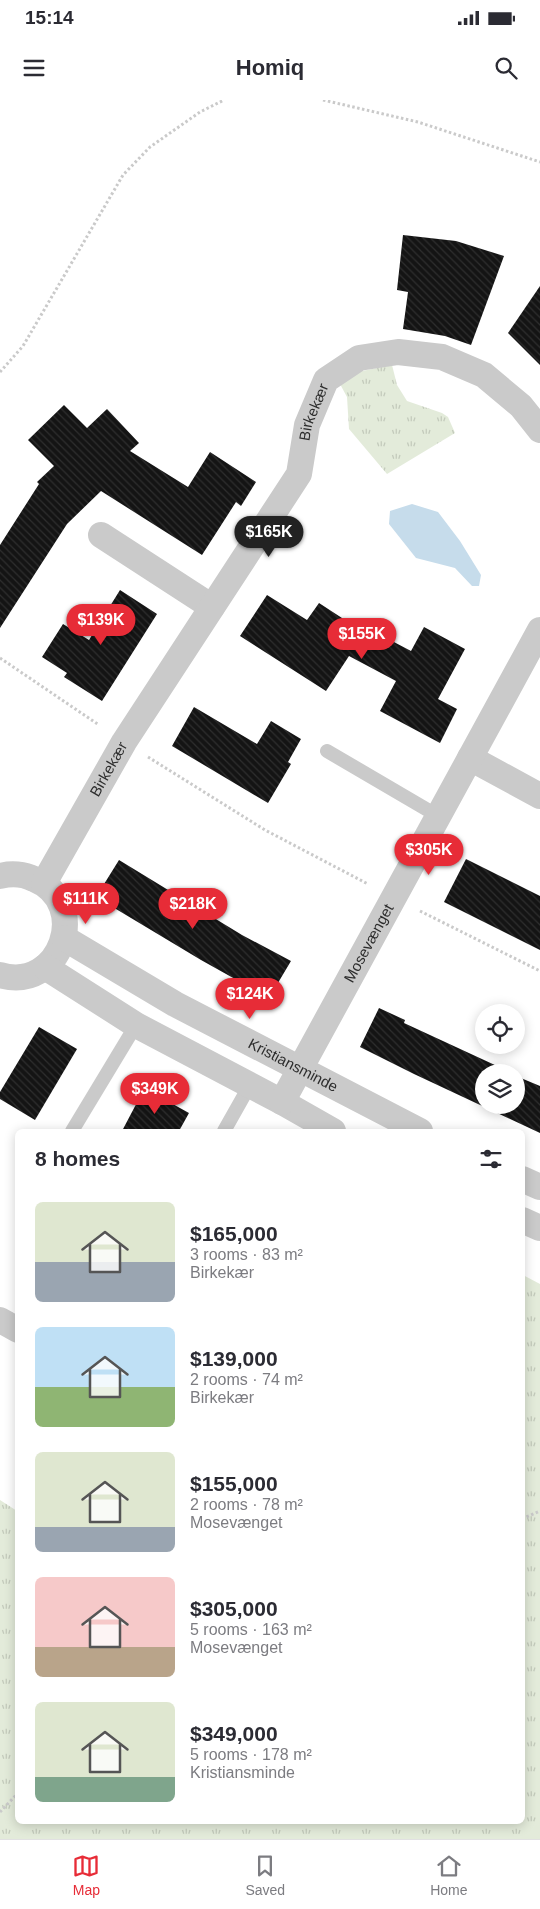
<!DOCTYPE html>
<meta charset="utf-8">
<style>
body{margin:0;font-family:Helvetica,sans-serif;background:#f2f2f3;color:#2b2b33;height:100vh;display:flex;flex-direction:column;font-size:19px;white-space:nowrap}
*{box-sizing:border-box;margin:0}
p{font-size:16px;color:#7c7c81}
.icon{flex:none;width:28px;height:28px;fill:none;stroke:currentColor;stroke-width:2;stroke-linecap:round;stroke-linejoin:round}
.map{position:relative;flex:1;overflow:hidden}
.drawer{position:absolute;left:15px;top:1029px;width:510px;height:695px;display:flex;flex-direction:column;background:#fff;border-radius:8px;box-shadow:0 2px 12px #0003}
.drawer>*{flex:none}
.controls{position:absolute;left:475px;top:904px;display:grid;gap:10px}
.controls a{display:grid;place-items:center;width:50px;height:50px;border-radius:50%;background:#fff;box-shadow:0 2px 12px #0003;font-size:25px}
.price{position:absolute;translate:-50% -42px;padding:0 11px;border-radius:18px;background:#e72c37;color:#fff;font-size:16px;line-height:32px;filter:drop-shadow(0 1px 2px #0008)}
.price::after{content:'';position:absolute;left:50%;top:30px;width:15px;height:11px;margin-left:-8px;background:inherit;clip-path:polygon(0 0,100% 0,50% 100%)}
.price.selected{background:#222;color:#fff}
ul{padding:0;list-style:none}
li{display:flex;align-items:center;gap:15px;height:125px;padding:0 20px}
li span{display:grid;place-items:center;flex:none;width:140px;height:100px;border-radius:8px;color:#555}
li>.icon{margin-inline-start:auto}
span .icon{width:60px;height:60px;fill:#fffc;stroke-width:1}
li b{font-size:21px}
h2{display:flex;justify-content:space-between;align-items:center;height:60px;padding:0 20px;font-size:21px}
.status{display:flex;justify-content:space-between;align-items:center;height:35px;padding:0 25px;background:#fff;direction:ltr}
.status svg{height:14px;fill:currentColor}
header{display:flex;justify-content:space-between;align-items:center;height:65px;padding:0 20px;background:#fff;font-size:22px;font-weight:700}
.tab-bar{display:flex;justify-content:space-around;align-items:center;height:70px;border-top:1px solid #e1e1e2;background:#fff;font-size:14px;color:#7c7c81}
.tab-bar a{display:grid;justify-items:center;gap:2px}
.tab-bar .selected{color:#e72c37}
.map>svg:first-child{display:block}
.park{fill:url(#park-tufts)}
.water{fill:#c6dceb}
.building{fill:url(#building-back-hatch)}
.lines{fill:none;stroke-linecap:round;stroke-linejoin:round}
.path{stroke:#cacaca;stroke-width:3;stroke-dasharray:2.5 2.5;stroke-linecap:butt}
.lane{stroke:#cacaca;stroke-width:14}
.street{stroke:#cacaca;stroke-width:26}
.labels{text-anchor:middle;stroke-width:5;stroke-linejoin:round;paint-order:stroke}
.street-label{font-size:15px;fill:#2d2d2d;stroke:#fff}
</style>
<div class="status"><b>15:14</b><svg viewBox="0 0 49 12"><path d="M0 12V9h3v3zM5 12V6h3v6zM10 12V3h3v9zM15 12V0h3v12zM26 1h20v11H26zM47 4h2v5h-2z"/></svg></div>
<header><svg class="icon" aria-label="menu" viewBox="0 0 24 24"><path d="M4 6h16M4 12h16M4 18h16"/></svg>Homiq<svg class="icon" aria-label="search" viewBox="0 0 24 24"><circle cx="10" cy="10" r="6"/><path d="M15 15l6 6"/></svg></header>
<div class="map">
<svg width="540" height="1739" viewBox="0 0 540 1739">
<defs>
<pattern id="park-tufts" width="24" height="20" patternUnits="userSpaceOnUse" patternTransform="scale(1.25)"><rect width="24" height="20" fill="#e3ebda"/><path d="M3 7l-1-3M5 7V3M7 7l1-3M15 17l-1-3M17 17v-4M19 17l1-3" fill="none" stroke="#c3cabb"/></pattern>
<pattern id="building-back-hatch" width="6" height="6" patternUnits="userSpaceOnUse" patternTransform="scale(1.25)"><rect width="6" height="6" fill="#141414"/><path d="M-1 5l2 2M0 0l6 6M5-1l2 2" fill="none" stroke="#2e2e2e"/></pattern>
</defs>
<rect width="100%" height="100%" fill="#fff"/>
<g class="park">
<polygon points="392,265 397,285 407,301 442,313 448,317 455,333 387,374 349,329 347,297 340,284 362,271"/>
<polygon points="523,1175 540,1184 540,1739 0,1739 0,1400 17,1411 18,1721 522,1721"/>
</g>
<polygon class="water" points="412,404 438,412 460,441 481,475 479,486 472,486 455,468 416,458 389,424 390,411"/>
<g class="building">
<polygon points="403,135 456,141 504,156 471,245 445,236 403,229 408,192 397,190"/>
<polygon points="540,186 540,265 508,233"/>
<polygon points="64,305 87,328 107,309 139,343 130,351 188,387 210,352 256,382 241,406 236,402 202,455 101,391 67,424 0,528 0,445 39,384 37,382 54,366 28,340"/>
<polygon points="120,490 157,514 102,601 64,577 67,573 42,557 63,524 89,540"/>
<polygon points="267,495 307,520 319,503 388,548 392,541 411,551 424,527 465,549 438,599 457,609 440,643 380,611 396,581 349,556 326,591 240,536"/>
<polygon points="194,607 257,644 271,621 301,639 288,662 291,664 268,703 172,646"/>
<polygon points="466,759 540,796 540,850 444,802"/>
<polygon points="119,760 242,835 291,861 269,898 201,860 96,797"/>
<polygon points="379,908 405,920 404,923 510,972 484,972 484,1005 516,1005 516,976 540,986 540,1033 414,974 360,947"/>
<polygon points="39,927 77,949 35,1020 0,999 0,992"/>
<polygon points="143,991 150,994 151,992 189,1013 179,1031 122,1031"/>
</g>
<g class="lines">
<g class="path">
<polyline points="323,0 418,22 540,62"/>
<polyline points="0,272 23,246 123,75 150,47 200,12 224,0"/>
<polyline points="0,558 99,625"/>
<polyline points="148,657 265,730 368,784"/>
<polyline points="420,811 540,871"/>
<polyline points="522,1419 540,1411"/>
<polyline points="0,1712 18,1693"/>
</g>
<g class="lane">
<polyline points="327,651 438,716"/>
<polyline points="72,1031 136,925"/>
<polyline points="224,1031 250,985"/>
</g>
<g class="street">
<polyline points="101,435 212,507"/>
<polyline points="470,658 540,696"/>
<path d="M0 776C11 773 24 774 34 779 92 803 61 893 0 875"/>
<path id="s1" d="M44 783 124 642 299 374 307 325 326 280 359 258 398 252 442 257 484 275 521 306 540 330"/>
<path id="s2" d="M64 838 175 904 420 1031"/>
<polyline points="45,867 136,925 282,1002 333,1031"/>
<path id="s3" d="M282 1002 540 530"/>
<polyline points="522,1079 540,1087"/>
<polyline points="522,1120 540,1128"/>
<polyline points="0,1220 18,1230"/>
</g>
</g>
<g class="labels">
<g class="street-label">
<text dy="5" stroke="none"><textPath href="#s1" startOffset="546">Birkekær</textPath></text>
<text dy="5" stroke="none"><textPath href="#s1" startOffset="131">Birkekær</textPath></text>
<text dy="5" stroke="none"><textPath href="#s3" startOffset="181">Mosevænget</textPath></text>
<text dy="5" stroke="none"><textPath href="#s2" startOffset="262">Kristiansminde</textPath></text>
</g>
</g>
</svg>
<div class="controls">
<a><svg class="icon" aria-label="locate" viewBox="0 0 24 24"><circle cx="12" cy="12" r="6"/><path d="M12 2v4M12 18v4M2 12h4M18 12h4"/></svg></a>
<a><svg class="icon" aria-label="layers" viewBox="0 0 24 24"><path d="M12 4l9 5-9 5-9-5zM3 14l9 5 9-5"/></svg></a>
</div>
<b class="price selected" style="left:269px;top:458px">$165K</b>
<b class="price" style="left:101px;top:546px">$139K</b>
<b class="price" style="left:362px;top:560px">$155K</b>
<b class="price" style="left:429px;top:776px">$305K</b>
<b class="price" style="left:86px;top:825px">$111K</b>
<b class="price" style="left:193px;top:830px">$218K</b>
<b class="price" style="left:250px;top:920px">$124K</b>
<b class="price" style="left:155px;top:1015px">$349K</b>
<section class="drawer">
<h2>8 homes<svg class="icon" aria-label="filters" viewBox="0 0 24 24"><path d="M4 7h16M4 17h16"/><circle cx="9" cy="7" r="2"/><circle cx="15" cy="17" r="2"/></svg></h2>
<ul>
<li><span style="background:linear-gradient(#dfe7d0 60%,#9aa5b1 0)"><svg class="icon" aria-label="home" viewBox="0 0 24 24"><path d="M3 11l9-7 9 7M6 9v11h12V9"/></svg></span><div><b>$165,000</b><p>3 rooms · 83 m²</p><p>Birkekær</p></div></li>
<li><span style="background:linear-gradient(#bfe0f5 60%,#8fb573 0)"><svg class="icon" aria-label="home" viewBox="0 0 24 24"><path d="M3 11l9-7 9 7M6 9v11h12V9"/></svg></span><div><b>$139,000</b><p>2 rooms · 74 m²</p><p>Birkekær</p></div></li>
<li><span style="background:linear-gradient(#dfe7d0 75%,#9aa5b1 0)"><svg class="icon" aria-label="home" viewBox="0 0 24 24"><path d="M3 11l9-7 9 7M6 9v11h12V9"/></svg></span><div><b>$155,000</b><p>2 rooms · 78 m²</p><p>Mosevænget</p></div></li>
<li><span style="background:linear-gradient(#f6c9c9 70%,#b9a48a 0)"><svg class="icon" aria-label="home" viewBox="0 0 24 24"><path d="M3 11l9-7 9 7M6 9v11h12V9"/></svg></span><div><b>$305,000</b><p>5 rooms · 163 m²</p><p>Mosevænget</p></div></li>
<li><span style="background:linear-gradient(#dfe7d0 75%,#7fa58c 0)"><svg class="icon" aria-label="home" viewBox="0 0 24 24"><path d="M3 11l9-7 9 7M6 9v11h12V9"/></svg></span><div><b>$349,000</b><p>5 rooms · 178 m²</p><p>Kristiansminde</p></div></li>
</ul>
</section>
</div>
<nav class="tab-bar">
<a class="selected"><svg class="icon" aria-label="map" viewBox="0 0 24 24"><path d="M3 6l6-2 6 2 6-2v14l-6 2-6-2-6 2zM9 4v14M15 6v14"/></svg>Map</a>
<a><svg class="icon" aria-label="saved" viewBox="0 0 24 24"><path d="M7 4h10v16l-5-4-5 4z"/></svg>Saved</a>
<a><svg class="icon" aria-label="home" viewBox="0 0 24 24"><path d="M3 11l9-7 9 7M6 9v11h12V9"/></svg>Home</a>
</nav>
